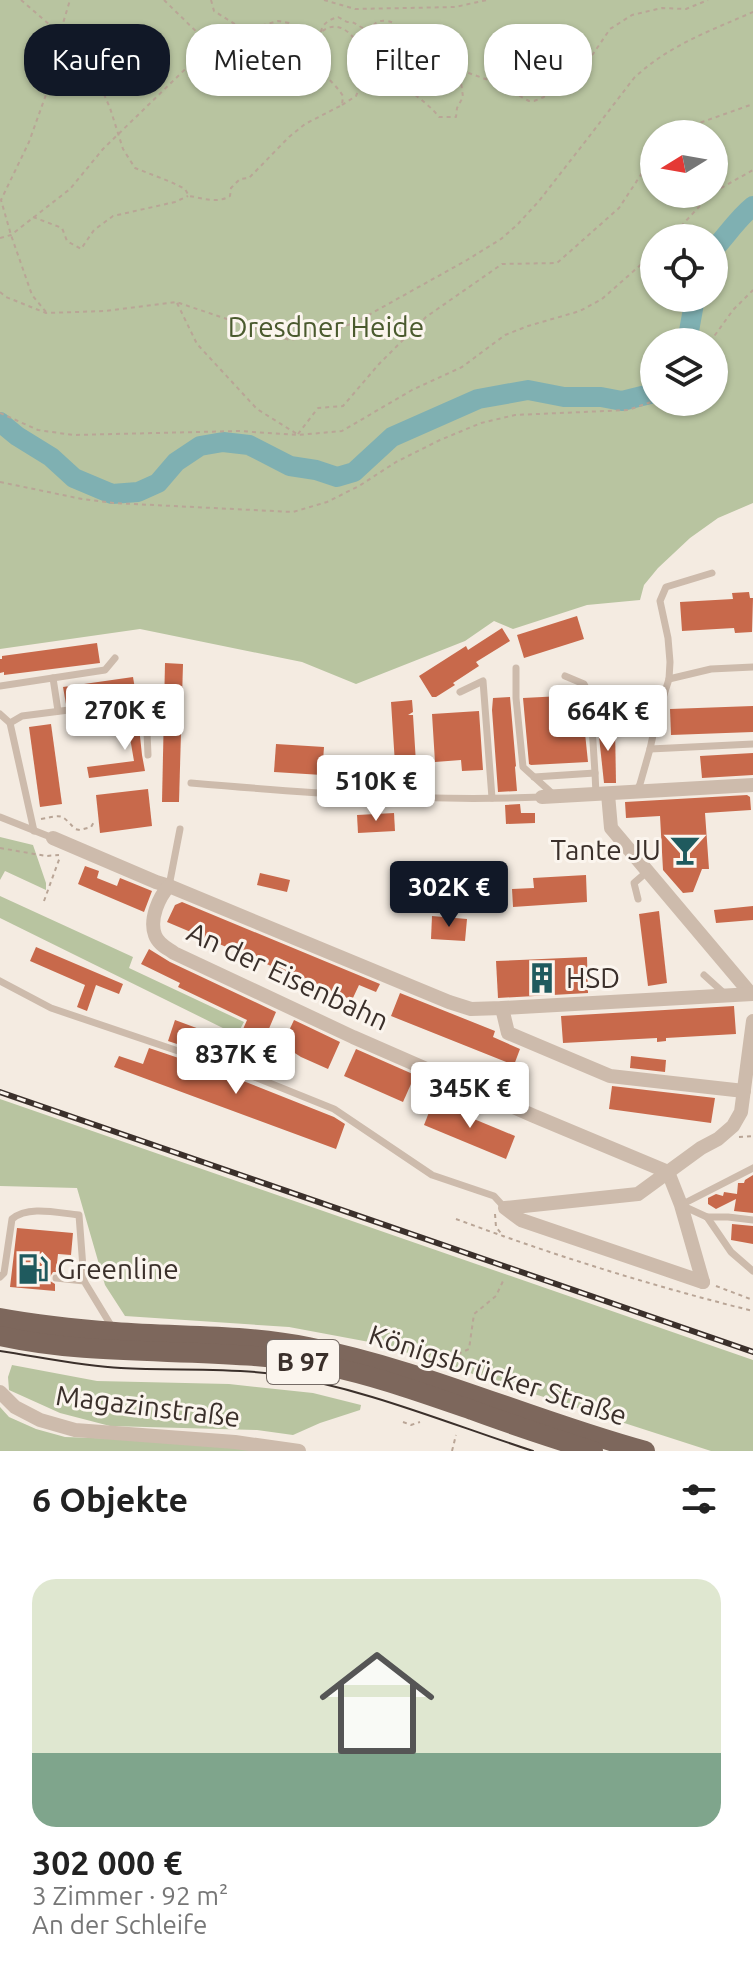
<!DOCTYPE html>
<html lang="de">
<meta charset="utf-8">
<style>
body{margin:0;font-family:Ubuntu,sans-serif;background:#f2f2f2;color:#222;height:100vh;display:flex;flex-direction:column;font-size:30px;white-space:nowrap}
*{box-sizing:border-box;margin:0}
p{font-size:26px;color:#767676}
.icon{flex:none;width:44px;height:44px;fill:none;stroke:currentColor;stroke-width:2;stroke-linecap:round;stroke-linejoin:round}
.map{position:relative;height:1451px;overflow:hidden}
.drawer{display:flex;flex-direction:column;background:#fff;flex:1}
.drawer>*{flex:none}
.guide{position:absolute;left:24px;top:24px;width:706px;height:72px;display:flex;gap:16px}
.needle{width:52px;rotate:259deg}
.tools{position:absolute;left:640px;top:120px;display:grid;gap:16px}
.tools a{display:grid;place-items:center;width:88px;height:88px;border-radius:50%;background:#fff;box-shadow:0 2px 6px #0004;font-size:40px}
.price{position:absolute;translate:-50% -68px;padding:0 18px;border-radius:8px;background:#fff;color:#222;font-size:26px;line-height:52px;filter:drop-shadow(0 2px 4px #0008)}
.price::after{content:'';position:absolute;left:50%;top:48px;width:24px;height:18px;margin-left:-12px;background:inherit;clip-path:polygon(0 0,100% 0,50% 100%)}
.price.active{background:#111827;color:#fff}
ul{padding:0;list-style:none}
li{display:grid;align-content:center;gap:16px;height:424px;padding:0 32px}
li span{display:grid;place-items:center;height:248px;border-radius:24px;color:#555}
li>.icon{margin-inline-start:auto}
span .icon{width:144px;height:144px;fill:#fffc;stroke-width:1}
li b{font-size:34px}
h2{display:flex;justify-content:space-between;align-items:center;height:96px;padding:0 32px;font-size:34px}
.chip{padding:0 28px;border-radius:32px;background:#fff;box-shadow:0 2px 6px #0004;font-size:28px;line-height:72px}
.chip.active{background:#111827;color:#fff}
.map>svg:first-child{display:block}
.green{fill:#b8c4a0;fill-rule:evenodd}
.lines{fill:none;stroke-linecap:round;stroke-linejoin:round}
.river{stroke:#7fb0b2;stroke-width:20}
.building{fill:#c8694b}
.path{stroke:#b9a596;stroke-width:2;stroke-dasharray:4 4;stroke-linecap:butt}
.service{stroke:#cdbbac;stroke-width:7}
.minor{stroke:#cdbbac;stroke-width:14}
.primary{stroke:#7d675c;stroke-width:20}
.tram{stroke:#3b302b;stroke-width:2}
.rail-casing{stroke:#3b302b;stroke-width:6}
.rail{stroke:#fbf5ee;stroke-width:3;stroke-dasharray:9;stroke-linecap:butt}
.labels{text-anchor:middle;stroke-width:6;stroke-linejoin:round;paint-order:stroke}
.shield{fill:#fbf5ee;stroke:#756b66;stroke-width:2}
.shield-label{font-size:26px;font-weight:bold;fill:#3b302b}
.park-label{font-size:28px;fill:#4a5a2e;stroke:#fbf5ee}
.poi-label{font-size:28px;fill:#3b302b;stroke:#fbf5ee;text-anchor:start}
.street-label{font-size:28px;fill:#3b302b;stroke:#fbf5ee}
</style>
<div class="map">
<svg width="753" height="1451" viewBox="0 0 753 1451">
<rect width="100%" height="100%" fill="#f4ebe1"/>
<g class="green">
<path d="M0 0H753V503L718 518 690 538 658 568 644 585 640 600 587 605 513 629 494 621 465 641 356 684 302 662 140 629 0 649ZM654 134H714V194H654ZM654 238H714V298H654ZM654 342H714V402H654Z"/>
<polygon points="0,837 33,845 46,883 46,890 5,871 0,880"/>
<polygon points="0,896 133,957 129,968 244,1022 237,1035 0,918"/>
<polygon points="0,1099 753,1360 753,1451 711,1451 380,1344 289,1327 125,1316 105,1285 77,1188 0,1186"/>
<polygon points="12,1365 97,1381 229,1384 313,1393 361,1405 360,1410 320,1423 293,1435 257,1430 110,1426 60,1413 9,1390 8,1377"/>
<polygon points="0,1407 9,1417 36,1429 65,1437 208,1442 278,1451 0,1451"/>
</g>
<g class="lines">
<g class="river">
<path d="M714 249C727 235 738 218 753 206"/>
<polyline points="687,342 695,298"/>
<polyline points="0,422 17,436 51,457 74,478 112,494 138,492 158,483 176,462 200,446 223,442 249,445 290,466 316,470 337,477 354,472 392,437 478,399 528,390 564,397 601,397 622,401 654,393"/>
</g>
</g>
<g class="building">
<polygon points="749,592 750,598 753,598 752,632 735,633 734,628 682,631 680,602 733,599 732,593"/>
<polygon points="577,616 584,639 524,658 517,635"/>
<polygon points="502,628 510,641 476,662 479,666 453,683 455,685 436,697 432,697 419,676 466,646 468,650"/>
<polygon points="97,643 100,663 4,675 4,672 0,673 0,659 2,659 2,656"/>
<polygon points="165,663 183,664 179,802 162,802"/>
<polygon points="133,677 136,695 66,704 63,687"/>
<polygon points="581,695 588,762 531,765 529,764 523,698"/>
<polygon points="510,697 516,766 515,767 517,791 498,792 492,710 493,698"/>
<polygon points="412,700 413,712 408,715 413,715 416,763 395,764 391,702"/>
<polygon points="753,706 753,732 671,735 670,709"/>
<polygon points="137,708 142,755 145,771 89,778 87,767 134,761 125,709"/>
<polygon points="479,711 483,770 462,771 461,760 435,762 432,714"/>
<polygon points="51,724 62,804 40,807 29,727"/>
<polygon points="615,726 616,783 604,783 598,727"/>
<polygon points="276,744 324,747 322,775 274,772"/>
<polygon points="753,753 753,775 702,778 700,756"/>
<polygon points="148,789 152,826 100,833 96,795"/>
<polygon points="747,795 750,797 751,810 705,813 709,869 702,869 693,892 683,893 663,870 660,816 626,818 625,802"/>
<polygon points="520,804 521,813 535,813 535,823 506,824 505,805"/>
<polygon points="394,813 395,831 358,833 357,815"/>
<polygon points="85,866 99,871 97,878 117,886 120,878 152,891 144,912 78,884"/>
<polygon points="260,873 290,880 287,892 257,885"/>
<polygon points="586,875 587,902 513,907 512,889 534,888 533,878"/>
<polygon points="182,902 380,984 376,992 359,985 352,1000 167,922 175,905"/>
<polygon points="753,906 753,920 716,923 714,910"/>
<polygon points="659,911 667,983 648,986 639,914"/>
<polygon points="432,916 467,919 465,941 431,939"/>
<polygon points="36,947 123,984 119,994 96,985 87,1011 77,1007 85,985 30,961"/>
<polygon points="149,949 170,962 276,1012 268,1031 285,1039 294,1020 340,1042 328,1069 301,1057 287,1048 279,1067 284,1070 279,1079 231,1052 228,1061 168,1041 175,1020 237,1043 247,1020 178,987 180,983 141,964"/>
<polygon points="587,957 588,993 498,998 496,961"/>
<polygon points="400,993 495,1031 493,1037 520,1049 514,1065 391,1016"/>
<polygon points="734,1006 736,1034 666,1038 666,1041 657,1042 657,1038 563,1043 561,1016"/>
<polygon points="149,1048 223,1073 334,1117 345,1124 336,1149 114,1067 119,1056 143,1064"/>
<polygon points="356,1049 415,1075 403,1102 344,1076"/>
<polygon points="631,1056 666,1060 665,1072 630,1068"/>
<polygon points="612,1086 715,1098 711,1123 609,1109"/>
<polygon points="433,1102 515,1136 506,1159 424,1125"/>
<polygon points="753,1175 753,1213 734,1211 736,1199 716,1209 708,1204 708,1198 716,1194 723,1196 724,1192 737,1194 738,1183 744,1183 745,1180"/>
<polygon points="732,1224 753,1226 753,1244 731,1240"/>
<polygon points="17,1228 73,1233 71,1255 58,1254 56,1272 53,1272 50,1277 50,1281 55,1284 55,1291 10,1287"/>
</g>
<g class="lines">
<g class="path">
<path d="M21 0 50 25 63 49 87 66 99 83 110 108 123 149 135 168 171 182 185 189 189 196C203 198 217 204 230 196L231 188 240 179 249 178 289 137 305 124 342 105 343 96C332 78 309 67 310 43"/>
<path d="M164 0 210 45C220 44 226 38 234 37 261 36 263 61 295 40L309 43"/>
<polyline points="211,0 214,11 238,26 253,28 278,21 289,23 304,39"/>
<polyline points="324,0 355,9 455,7 487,0"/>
<path d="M321 32C322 23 331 19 338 17L347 22H352C359 25 361 29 370 29 375 23 378 20 386 21 405 22 396 41 394 52 392 59 393 71 397 77 405 90 428 102 439 117H456L457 108 463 97 460 74 463 71 494 82 529 101H534L544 97 552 73 583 61 593 54 610 29 632 15 662 8 686 9 708 0"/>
<path d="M312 43C315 40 317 36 320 33 333 21 347 28 355 40 376 38 374 26 396 28"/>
<polyline points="342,105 356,96 366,72 376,58 392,53"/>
<polyline points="680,134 688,127 753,104"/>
<polyline points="714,192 753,170"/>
<polyline points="33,217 62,228 67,241 81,249 94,230 113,216 175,202 188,196"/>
<polyline points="0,238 11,235 70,189 103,149 210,45"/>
<polyline points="670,238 711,194"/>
<path d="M0 292 6 297 46 313 105 311 176 302 290 340 332 331 356 322 467 260 501 239 517 225 539 201 588 138 634 78C669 45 710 31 753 12"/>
<polyline points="177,303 197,344 257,409 297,434"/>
<polyline points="46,312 32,295 11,235 1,200 29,142 53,75 58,40 70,0"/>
<polyline points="710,342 733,310 753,290"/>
<polyline points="0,413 38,430 73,435 239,431 298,435 342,431 412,390 462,367 505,335 528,326 580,311 602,299 654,253"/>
<polyline points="298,434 318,408 343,406 379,364 426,317 502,264 557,263 619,208 648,164 654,158"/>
<polyline points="0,482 82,499 113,503 293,512 327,502 359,486 396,462 440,440 481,423 515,415 628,410 654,401"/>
<path d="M41 819C63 815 60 813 75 829L80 830 91 827 95 820"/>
<polyline points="0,848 46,856 59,855"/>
<polyline points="44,901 60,857"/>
<polyline points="739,1137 753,1136"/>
<polyline points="495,1214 496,1227 504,1237"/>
<path d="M456 1219C553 1255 652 1286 753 1311"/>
<polyline points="716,1286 753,1300"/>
<polyline points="436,1364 469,1349 474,1314 496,1296 504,1279"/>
<polyline points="403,1422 411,1425 420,1422"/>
<polyline points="452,1451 456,1435"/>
</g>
<g class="service">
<polyline points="516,668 516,698 523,767 554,795"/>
<polyline points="565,676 584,684 590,696 595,773"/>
<polyline points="53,678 58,711"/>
<polyline points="669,679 711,669 753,667"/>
<polyline points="0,686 105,670 115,658"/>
<polyline points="460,692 483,681 492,798"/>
<polyline points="0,714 10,723 34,831"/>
<polyline points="10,723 22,716 139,701 144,705 146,710 148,755"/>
<polyline points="650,749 753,744"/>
<polyline points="534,777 595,773 596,794"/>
<path d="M191 783C307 793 425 802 542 797"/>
<polyline points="637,790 640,784 650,749 657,717 669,679 670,662 668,638 660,601 666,587 712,573"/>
<polyline points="0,817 53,838"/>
<polyline points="169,886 180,829"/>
<polyline points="638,899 634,883 648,871"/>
<polyline points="704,975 725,994"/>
<polyline points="0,981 51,1008 252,1076 334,1109 432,1175 494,1196 505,1208"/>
<polyline points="681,1205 753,1168"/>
<polyline points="683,1206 707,1217 731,1252 753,1271"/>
<polyline points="707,1217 728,1217 753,1220"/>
<path d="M0 1277 4 1273 12 1219C28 1205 58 1213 79 1215L84 1281"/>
<polyline points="56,1278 84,1281 112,1327"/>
</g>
<g class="minor">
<polyline points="608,794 611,828 751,994"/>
<polyline points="542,797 753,785"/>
<polyline points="53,838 156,882 169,886 449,1002 471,1009 502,1008 753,994"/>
<path d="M169 886C159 897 149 919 155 935 158 944 167 948 174 953L353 1037 534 1116 668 1172 681 1205 703 1282"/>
<polyline points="502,1008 508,1033 610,1076 744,1091"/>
<polyline points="703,1282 521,1220 505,1208 638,1194 701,1148 718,1139 733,1126 741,1112 753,1021"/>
<polyline points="0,1392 15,1407 40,1420 75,1430 235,1442 299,1451"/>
</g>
<g class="primary">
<path d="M0 1318C38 1325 76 1329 115 1332 179 1337 245 1334 308 1347 424 1370 531 1420 645 1451"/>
<path d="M0 1336C108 1360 219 1344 327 1366 376 1376 425 1394 472 1410 512 1425 553 1438 593 1451"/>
</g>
<path class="tram" d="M0 1351C40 1357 81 1366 121 1368 172 1371 224 1367 274 1374 364 1388 447 1423 533 1451"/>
<defs>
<polyline id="rail" points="0,1092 753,1352"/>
</defs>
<use href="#rail" class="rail-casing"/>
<use href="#rail" class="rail"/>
</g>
<defs>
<symbol id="bar-bare" viewBox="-9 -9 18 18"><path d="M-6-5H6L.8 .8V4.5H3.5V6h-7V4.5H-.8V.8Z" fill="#1f5a5e" stroke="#fbf5ee" stroke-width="2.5" paint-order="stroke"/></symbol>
<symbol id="building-bare" viewBox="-9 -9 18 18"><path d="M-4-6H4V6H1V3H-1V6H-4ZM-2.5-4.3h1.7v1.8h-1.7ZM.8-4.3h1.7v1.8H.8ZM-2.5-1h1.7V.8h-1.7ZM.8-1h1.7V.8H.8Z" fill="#1f5a5e" stroke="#fbf5ee" stroke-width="2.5" paint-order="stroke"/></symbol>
<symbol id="fuel-bare" viewBox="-9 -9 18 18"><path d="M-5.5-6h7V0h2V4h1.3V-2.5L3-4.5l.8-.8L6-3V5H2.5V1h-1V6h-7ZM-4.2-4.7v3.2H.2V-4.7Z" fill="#1f5a5e" stroke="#fbf5ee" stroke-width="2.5" paint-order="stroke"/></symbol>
</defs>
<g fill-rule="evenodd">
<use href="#bar-bare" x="663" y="828" width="44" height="44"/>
<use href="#building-bare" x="520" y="956" width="44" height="44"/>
<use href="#fuel-bare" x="11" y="1247" width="44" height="44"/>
</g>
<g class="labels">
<rect class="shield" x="267" y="1340" width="72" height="44" rx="6"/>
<g class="shield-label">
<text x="303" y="1371">B 97</text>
</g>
<g class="park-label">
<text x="326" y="337">Dresdner Heide</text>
</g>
<g class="poi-label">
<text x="661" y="860" text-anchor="end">Tante JU</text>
<text x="566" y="988">HSD</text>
<text x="57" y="1279">Greenline</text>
</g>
<g class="street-label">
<text transform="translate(288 976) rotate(25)" y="10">An der Eisenbahn</text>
<text transform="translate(498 1375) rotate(18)" y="10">Königsbrücker Straße</text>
<text transform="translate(148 1406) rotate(7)" y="10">Magazinstraße</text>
</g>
</g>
</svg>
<div class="tools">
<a><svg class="needle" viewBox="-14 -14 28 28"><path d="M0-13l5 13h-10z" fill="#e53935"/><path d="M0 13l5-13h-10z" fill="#767676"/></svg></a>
<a><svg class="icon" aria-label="locate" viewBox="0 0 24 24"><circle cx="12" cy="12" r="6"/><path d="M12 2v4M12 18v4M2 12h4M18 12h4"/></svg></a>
<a><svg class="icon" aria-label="layers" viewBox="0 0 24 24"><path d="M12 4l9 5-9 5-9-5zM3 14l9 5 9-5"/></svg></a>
</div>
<b class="price" style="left:125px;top:752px">270K €</b>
<b class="price" style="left:608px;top:753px">664K €</b>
<b class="price" style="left:376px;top:823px">510K €</b>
<b class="price active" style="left:449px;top:929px">302K €</b>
<b class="price" style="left:236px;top:1096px">837K €</b>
<b class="price" style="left:470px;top:1130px">345K €</b>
<div class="guide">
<a class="chip active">Kaufen</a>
<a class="chip">Mieten</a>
<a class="chip">Filter</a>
<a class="chip">Neu</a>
</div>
</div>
<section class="drawer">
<h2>6 Objekte<svg class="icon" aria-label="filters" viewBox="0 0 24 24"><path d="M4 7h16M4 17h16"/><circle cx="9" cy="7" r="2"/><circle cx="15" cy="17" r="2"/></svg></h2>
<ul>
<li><span style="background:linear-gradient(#dfe7d0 70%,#7fa58c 0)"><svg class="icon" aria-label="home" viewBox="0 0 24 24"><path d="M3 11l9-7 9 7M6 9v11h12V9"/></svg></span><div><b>302 000 €</b><p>3 Zimmer · 92 m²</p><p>An der Schleife</p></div></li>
</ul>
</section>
